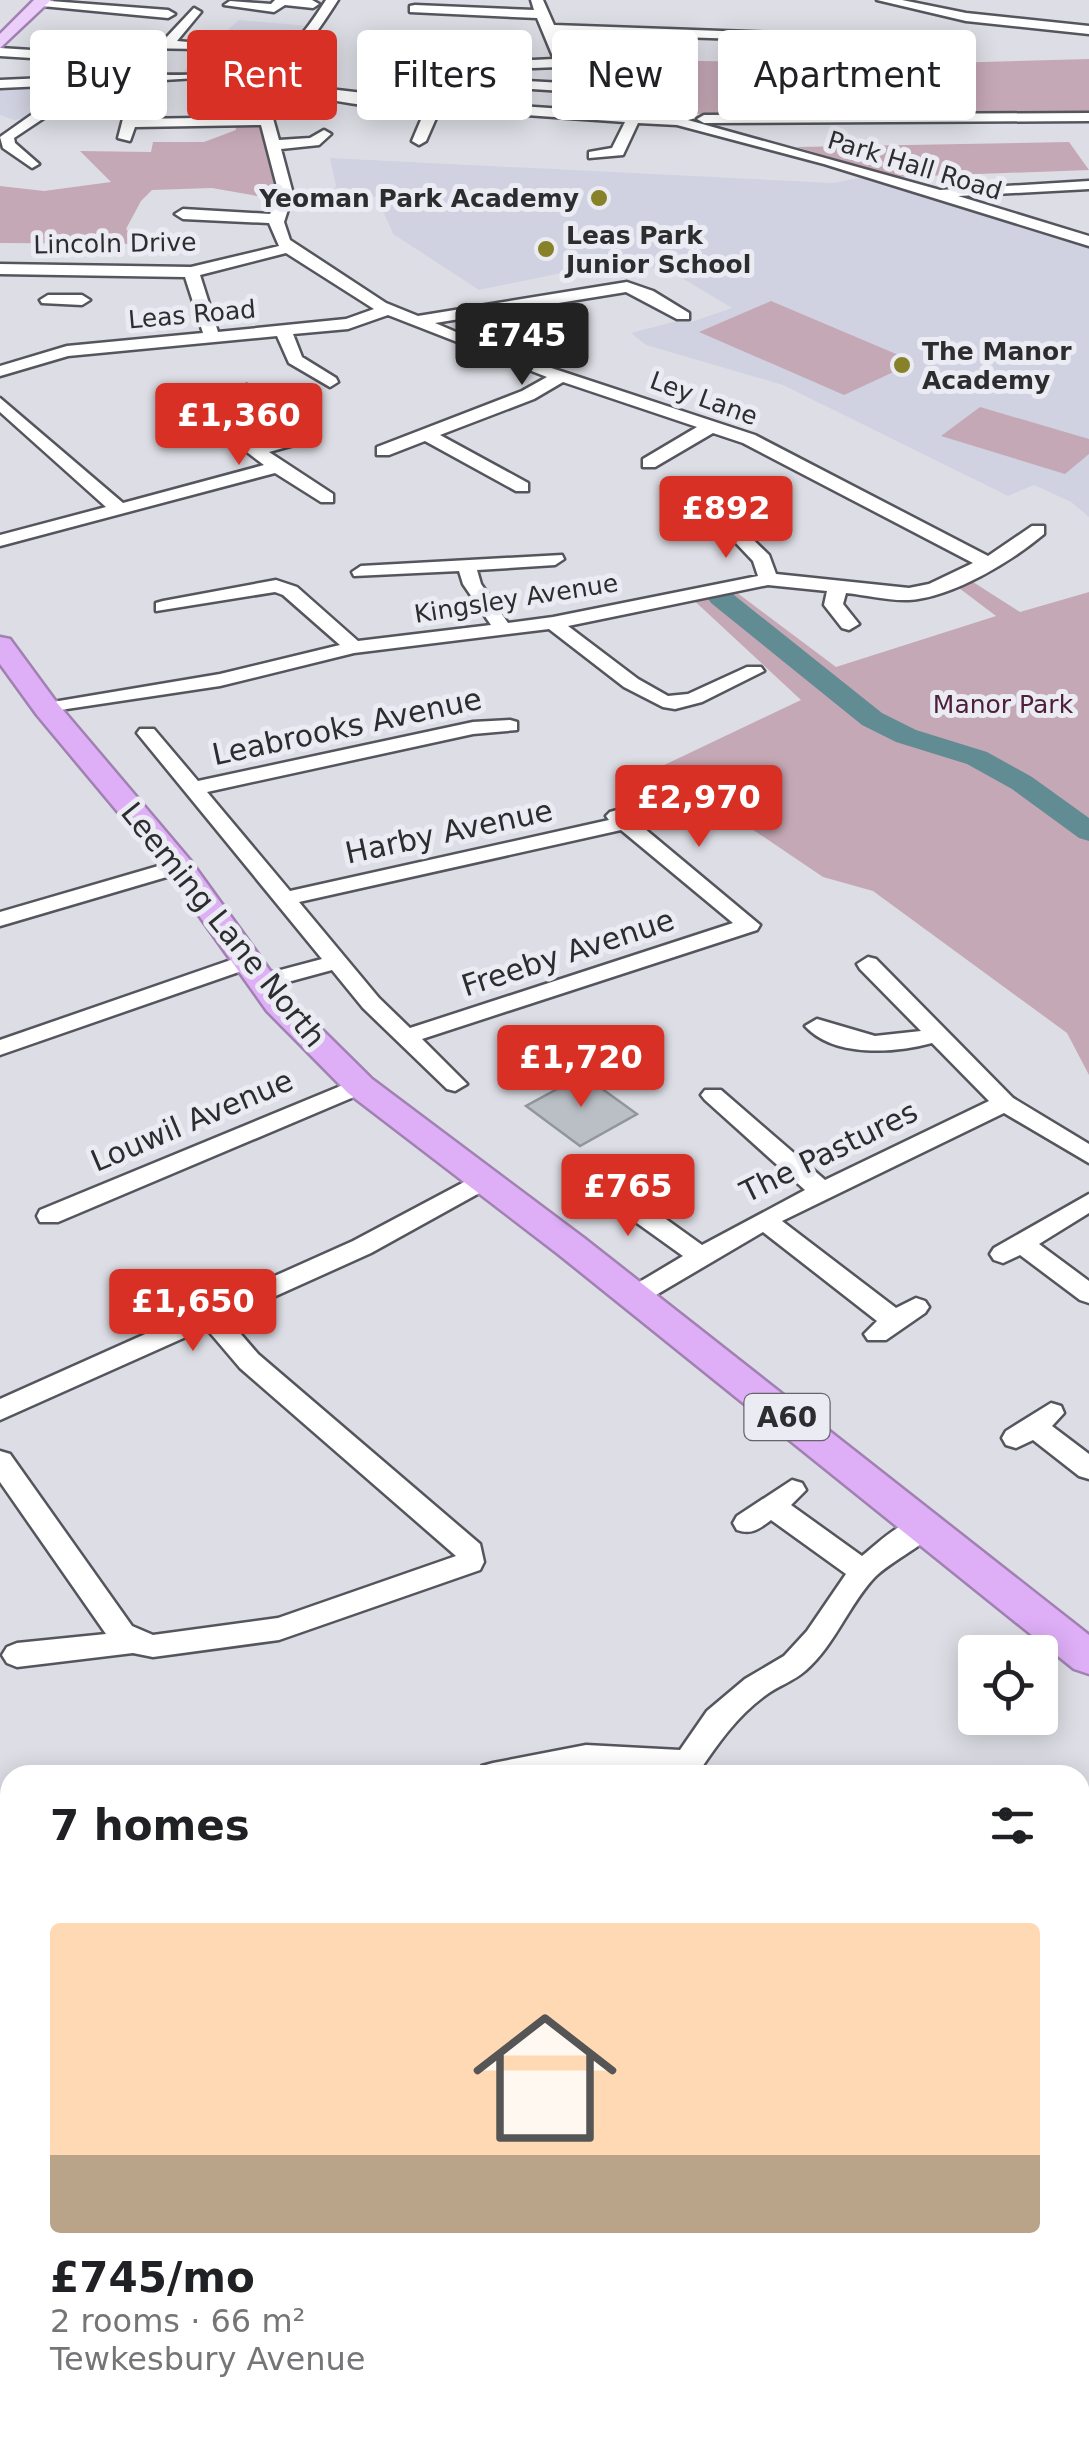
<!DOCTYPE html>
<meta charset="utf-8">
<style>
body{margin:0;font-family:"DejaVu Sans",sans-serif;background:#f2f2f2;color:#202124;height:100vh;display:flex;flex-direction:column;font-size:38px;white-space:nowrap}
*{box-sizing:border-box;margin:0}
p{font-size:32px;color:#757577}
.icon{flex:none;width:55px;height:55px;fill:none;stroke:currentColor;stroke-width:2;stroke-linecap:round;stroke-linejoin:round}
.map{position:relative;flex:1;overflow:hidden}
.side{position:absolute;left:0px;top:1765px;width:1090px;height:672px;display:flex;flex-direction:column;background:#fff;border-radius:30px 30px 0 0;box-shadow:0 5px 25px #0003}
.side>*{flex:none}
.hud{position:absolute;left:30px;top:30px;width:1030px;height:90px;display:flex;gap:20px}
.tools{position:absolute;left:958px;top:1635px;display:grid;gap:20px}
.tools a{display:grid;place-items:center;width:100px;height:100px;border-radius:10px;background:#fff;box-shadow:0 5px 25px #0003;font-size:50px}
.price{position:absolute;translate:-50% -85px;padding:0 22px;border-radius:10px;background:#d93025;color:#fff;font-size:32px;line-height:65px;filter:drop-shadow(0 2px 5px #0008)}
.price::after{content:'';position:absolute;left:50%;top:60px;width:30px;height:22px;margin-left:-15px;background:inherit;clip-path:polygon(0 0,100% 0,50% 100%)}
.price.selected{background:#222;color:#fff}
ul{padding:0;list-style:none}
li{display:grid;align-content:center;gap:20px;height:530px;padding:0 50px}
li span{display:grid;place-items:center;height:310px;border-radius:10px;color:#555}
li>.icon{margin-inline-start:auto}
span .icon{width:180px;height:180px;fill:#fffc;stroke-width:1}
li b{font-size:42px}
h2{display:flex;justify-content:space-between;align-items:center;height:120px;padding:0 50px;font-size:42px}
.tag{padding:0 35px;border-radius:10px;background:#fff;box-shadow:0 5px 25px #0003;font-size:35px;line-height:90px}
.tag.selected{background:#d93025;color:#fff}
.map>svg:first-child{display:block}
.built{fill:#d0d2e1}
.green{fill:#c5a8b5}
.lines{fill:none;stroke-linecap:round;stroke-linejoin:round}
.river{fill:#628c93;fill-rule:evenodd}
.building{fill:#b9bfc5;stroke:#90969c;stroke-width:2.5}
.minor-casing{stroke:#55565d;stroke-width:5}
.major-casing{stroke:#a081b1;stroke-width:5}
.highway-casing{stroke:#a081b1;stroke-width:5}
.minor{fill:#fff;fill-rule:evenodd}
.major{fill:#ebcefa;fill-rule:evenodd}
.highway{fill:#deaef6;fill-rule:evenodd}
.poi-dot{fill:#878129;stroke:#eaebf3;stroke-width:4}
.labels{text-anchor:middle;stroke-width:10;stroke-linejoin:round;paint-order:stroke}
.far-street-label{font-size:25px;fill:#2d2d30;stroke:#eaebf3}
.far-poi-label{font-size:25px;font-weight:bold;fill:#2d2d30;stroke:#eaebf3;text-anchor:start}
.far-park-label{font-size:25px;fill:#4d1f38;stroke:#eaebf3}
.shield{fill:#eaebf3;stroke:#66666a;stroke-width:2.5}
.shield-label{font-size:28px;font-weight:bold;fill:#2d2d30}
.street-label{font-size:30px;fill:#2d2d30;stroke:#eaebf3}
</style>
<div class="map">
<svg width="1089" height="2437" viewBox="0 0 1089 2437">
<rect width="100%" height="100%" fill="#dddee5"/>
<g class="built">
<polygon points="239,20 309,26 295,42 224,33"/>
<polygon points="232,45 281,52 250,68 183,73 189,64 217,58"/>
<polygon points="66,85 68,90 32,116 14,120 0,115 0,89"/>
<polygon points="330,158 833,183 862,177 1089,245 1089,517 1071,502 1034,485 1008,496 783,385 646,345 631,333 677,321 691,322 732,308 672,272 620,261 479,290 393,234 377,197 331,194 336,186"/>
</g>
<g class="green">
<polygon points="886,39 908,44 909,53 917,56 910,64 1089,59 1089,113 665,114 597,82 572,59 883,64 881,45"/>
<polygon points="235,124 259,126 277,185 274,199 212,188 152,190 141,201 126,229 139,244 0,243 0,186 44,191 111,182 80,151 151,152 153,142 204,142 236,130"/>
<polygon points="1069,142 1089,170 897,177 796,147"/>
<polygon points="771,301 915,362 844,395 699,332"/>
<polygon points="980,407 1089,439 1089,454 1065,474 941,436"/>
<polygon points="973,582 1020,612 1089,592 1089,1075 1067,1033 873,891 823,877 660,767 801,700 687,594 728,586 836,667 996,616 959,588"/>
</g>
<g class="lines">
<polygon class="river" points="720,589 729,591 882,713 916,730 987,752 1032,777 1089,818 1089,841 1079,838 1012,789 967,764 896,742 862,725 711,603 707,597"/>
</g>
<polygon class="building" points="583,1075 637,1114 580,1146 526,1106"/>
<g class="lines">
<defs>
<g id="minor">
<polygon points="37,0 168,10 175,14 168,18 42,6"/>
<polygon points="275,0 312,0 319,4 313,8 285,5 274,12 224,5 230,1 271,4"/>
<path d="M326 0H338C319 29 300 62 265 72L303 86 415 99 424 83 389 80 384 79V73L582 84 559 67 533 68 456 53 463 49 533 60 554 59 537 18 410 12V6L415 5 534 10 531 0H543L554 25 863 36 870 40 868 43 557 33C576 81 610 89 654 110V115L677 117 940 190 1089 181V189L958 196 1089 236V246L824 164 677 125 638 123 623 155 589 158V152L612 148 625 122 440 109 426 141 419 145 412 141 426 108C392 112 312 99 279 87L269 104 279 140 310 138 324 130 331 134 319 145 281 149 293 194 284 222 290 240 386 303 418 316 627 282 653 291 689 313V319H677L626 292 435 323 503 352 755 435 988 556 1032 526H1044V534C1012 561 953 597 909 600 889 601 866 595 846 593L843 604 859 624 849 630 842 628 824 605 827 591 768 585 568 626 638 679 668 696 688 694 747 667H761L764 671 702 702 675 709 663 707 624 687 549 629 354 653 220 686 40 713 37 709 47 703 220 674 340 645 283 595 275 592 156 611V603L163 601 276 580 297 587 358 641 491 625 463 584 459 571 354 576 352 572 361 566 562 555 564 559 555 565 477 570 481 584 508 623 553 617 758 576 753 561 717 523 726 518 732 519 769 555 776 574 909 588 929 584 973 563 743 443 713 433 655 467H643V459L697 427 563 382 534 399 440 435 528 483V491H516L425 441 389 455H377V447L522 391 547 377 388 315 348 329 293 334 302 357 336 378 338 382 330 387 289 363 277 336 68 356 0 376V366L67 346 203 333 185 277 0 274V264L191 267 279 246 269 223 183 219 175 214 183 209 270 214 279 194 261 125 135 127 130 141 118 138 130 92 142 95 137 119 258 117 255 104 267 83 247 75 80 85 77 96 14 138 15 143 39 164 32 168 3 148 0 137 65 91 66 85 0 88V80L114 75 113 66 128 41H163L194 8 201 12 177 41 200 43V49L137 48 127 66 128 75C173 73 242 82 281 54 300 40 313 20 326 0ZM438 83 595 93 640 114 429 100ZM286 253 374 309 346 319 218 332 200 275Z"/>
<polygon points="877,0 902,0 966,13 1089,26 1089,34 966,21"/>
<polygon points="0,48 95,54 102,58 95,62 0,56"/>
<polygon points="1089,113 1089,121 704,123 697,119 704,115"/>
<polygon points="48,295 82,295 90,300 82,305 42,303 40,300"/>
<polygon points="247,385 255,390 253,394 208,407 259,445 312,432 312,440 269,452 333,494 333,502 321,502 275,473 0,546 0,535 106,507 0,412 0,398 123,503 264,465 172,395 180,390 197,400"/>
<path d="M510 720 517 722V730L473 734 207 792 290 891 609 820 606 816 610 812 617 810 633 819 760 925 757 930 422 1039 467 1084 455 1091 447 1089 363 1008 332 970 262 989 254 987 251 982 254 977 322 959 137 733 140 729H154L198 781 473 722ZM621 830 733 923 410 1028 379 998 299 902Z"/>
<polygon points="179,860 190,866 187,871 0,926 0,912"/>
<polygon points="248,954 259,961 256,966 0,1055 0,1040"/>
<path d="M868 957 876 959 1013 1098 1089 1144V1163L1004 1113 782 1221 896 1308 916 1298 925 1301 929 1307 925 1313 886 1340H868L864 1334 877 1321 763 1232 644 1302H626L622 1296 626 1290 683 1256 581 1183 578 1177 581 1171H599L702 1245 805 1190 705 1100 701 1095 705 1090H721L825 1180 989 1101 932 1043C895 1053 834 1058 805 1026L817 1019 875 1036 921 1031 860 969 857 964Z"/>
<polygon points="360,1078 372,1086 368,1091 58,1222 40,1222 37,1216 40,1210"/>
<polygon points="483,1172 492,1174 495,1180 492,1186 371,1253 227,1318 258,1354 480,1544 484,1562 480,1570 279,1640 153,1657 133,1653 17,1667 7,1663 2,1655 7,1647 17,1643 106,1634 0,1482 0,1451 10,1454 132,1626 153,1635 278,1618 456,1556 240,1368 206,1328 0,1420 0,1399 353,1241"/>
<polygon points="1089,1194 1089,1213 1039,1244 1089,1281 1089,1303 1080,1300 1020,1255 1003,1263 994,1260 990,1254 994,1248"/>
<polygon points="1051,1403 1061,1406 1064,1413 1052,1426 1089,1454 1089,1479 1079,1476 1033,1440 1016,1448 1006,1445 1002,1438 1006,1431"/>
<path d="M792 1480 802 1483 806 1490 791 1505 862 1556C882 1540 909 1511 936 1520L940 1527C932 1541 889 1562 874 1578 848 1606 835 1645 805 1671 794 1681 778 1686 766 1695 738 1715 719 1742 700 1770L678 1775 586 1769 557 1775H478L482 1766 493 1763 586 1745 680 1750 707 1711 745 1679 784 1656 807 1631 846 1574 771 1520C759 1529 752 1535 737 1530L733 1523 737 1516Z"/>
<polygon points="1089,1824 1089,1854 1080,1857 1080,1827"/>
<polygon points="0,1867 10,1868 10,1894 0,1893"/>
<polygon points="1080,1910 1089,1913 1089,1946 1080,1943"/>
</g>
<polygon id="major" points="34,0 51,0 0,48 0,34"/>
<polygon id="highway" points="0,637 10,639 57,703 190,860 289,997 372,1079 584,1238 1089,1635 1089,1674 1074,1669 558,1254 348,1093 267,1011 168,872 37,715 0,664"/>
</defs>
<use href="#minor" class="minor-casing"/>
<use href="#major" class="major-casing"/>
<use href="#highway" class="highway-casing"/>
<use href="#minor" class="minor"/>
<use href="#major" class="major"/>
<use href="#highway" class="highway"/>
</g>
<g class="poi-dot">
<circle cx="599" cy="198" r="10"/>
<circle cx="546" cy="249" r="10"/>
<circle cx="902" cy="365" r="10"/>
</g>
<g class="labels">
<g class="far-street-label">
<text transform="translate(915 165) rotate(17)" y="9">Park Hall Road</text>
<text transform="translate(115 243) rotate(-1)" y="9">Lincoln Drive</text>
<text transform="translate(192 314) rotate(-5)" y="9">Leas Road</text>
<text transform="translate(704 398) rotate(20)" y="9">Ley Lane</text>
<text transform="translate(516 598) rotate(-9)" y="9">Kingsley Avenue</text>
</g>
<g class="far-poi-label">
<text x="579" y="207" text-anchor="end">Yeoman Park Academy</text>
<text x="566" y="244">Leas Park<tspan x="566" dy="29">Junior School</tspan></text>
<text x="922" y="360">The Manor<tspan x="922" dy="29">Academy</tspan></text>
</g>
<g class="far-park-label">
<text x="1003" y="713">Manor Park</text>
</g>
<rect class="shield" x="744.5" y="1394" width="85" height="46" rx="8"/>
<g class="shield-label">
<text x="787" y="1427">A60</text>
</g>
<g class="street-label">
<text transform="translate(347 727) rotate(-12)" y="10">Leabrooks Avenue</text>
<text transform="translate(449 832) rotate(-12)" y="10">Harby Avenue</text>
<text transform="translate(223 925) rotate(51)" y="10">Leeming Lane North</text>
<text transform="translate(568 953) rotate(-18)" y="10">Freeby Avenue</text>
<text transform="translate(192 1121) rotate(-23)" y="10">Louwil Avenue</text>
<text transform="translate(829 1152) rotate(-26)" y="10">The Pastures</text>
</g>
</g>
</svg>
<div class="tools">
<a><svg class="icon" aria-label="locate" viewBox="0 0 24 24"><circle cx="12" cy="12" r="6"/><path d="M12 2v4M12 18v4M2 12h4M18 12h4"/></svg></a>
</div>
<b class="price selected" style="left:522px;top:388px">£745</b>
<b class="price" style="left:239px;top:468px">£1,360</b>
<b class="price" style="left:726px;top:561px">£892</b>
<b class="price" style="left:699px;top:850px">£2,970</b>
<b class="price" style="left:581px;top:1110px">£1,720</b>
<b class="price" style="left:628px;top:1239px">£765</b>
<b class="price" style="left:193px;top:1354px">£1,650</b>
<div class="hud">
<a class="tag">Buy</a>
<a class="tag selected">Rent</a>
<a class="tag">Filters</a>
<a class="tag">New</a>
<a class="tag">Apartment</a>
</div>
<section class="side">
<h2>7 homes<svg class="icon" aria-label="filters" viewBox="0 0 24 24"><path d="M4 7h16M4 17h16"/><circle cx="9" cy="7" r="2"/><circle cx="15" cy="17" r="2"/></svg></h2>
<ul>
<li><span style="background:linear-gradient(#ffd9b3 75%,#b9a48a 0)"><svg class="icon" aria-label="home" viewBox="0 0 24 24"><path d="M3 11l9-7 9 7M6 9v11h12V9"/></svg></span><div><b>£745/mo</b><p>2 rooms · 66 m²</p><p>Tewkesbury Avenue</p></div></li>
</ul>
</section>
</div>
